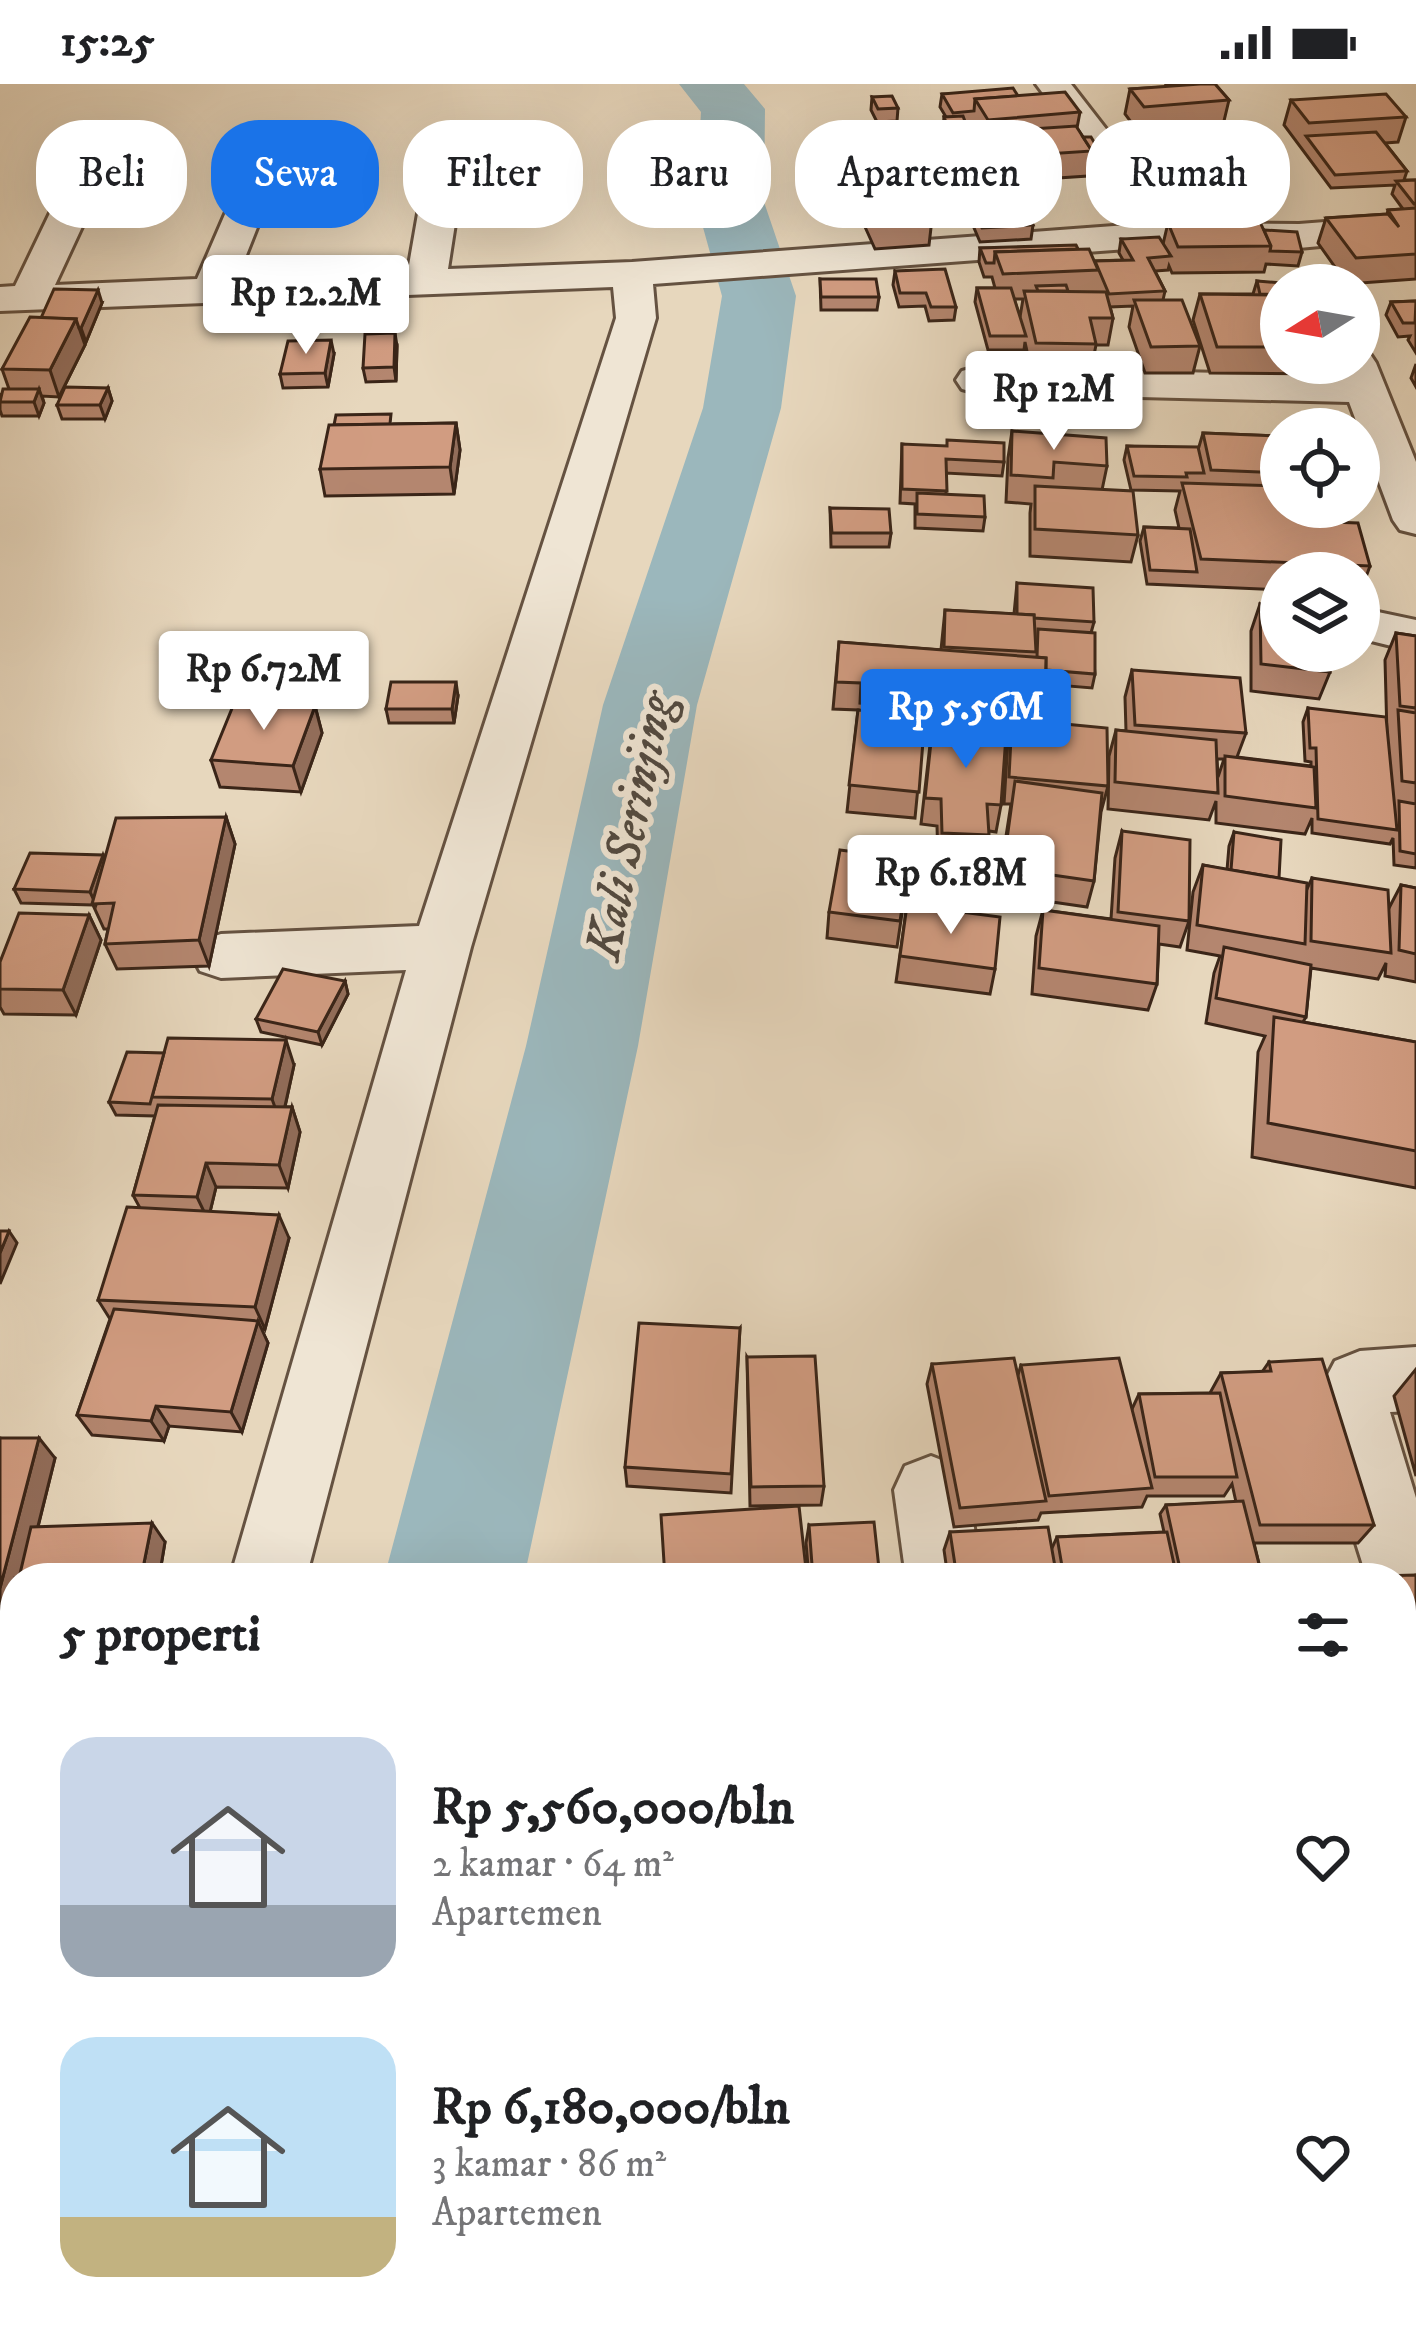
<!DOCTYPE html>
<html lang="id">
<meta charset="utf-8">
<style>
body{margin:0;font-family:"IM FELL DW Pica",serif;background:#f2f2f2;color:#202124;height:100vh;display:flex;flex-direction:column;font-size:45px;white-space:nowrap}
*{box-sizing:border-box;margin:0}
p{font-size:39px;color:#757577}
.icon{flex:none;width:66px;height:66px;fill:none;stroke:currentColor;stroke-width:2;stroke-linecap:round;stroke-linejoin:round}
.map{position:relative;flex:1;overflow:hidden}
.panel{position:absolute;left:0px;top:1479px;width:1416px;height:771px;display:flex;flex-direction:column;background:#fff;border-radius:48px 48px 0 0;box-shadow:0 12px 48px #0002}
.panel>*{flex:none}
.top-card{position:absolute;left:36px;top:36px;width:1344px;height:108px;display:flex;gap:24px}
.needle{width:78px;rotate:259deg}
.buttons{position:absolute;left:1260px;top:180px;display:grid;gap:24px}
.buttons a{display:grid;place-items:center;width:120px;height:120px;border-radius:50%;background:#fff;box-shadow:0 12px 48px #0002;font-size:60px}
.price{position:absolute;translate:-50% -102px;padding:0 27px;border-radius:12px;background:#fff;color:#222;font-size:39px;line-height:78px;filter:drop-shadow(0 3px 6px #0008)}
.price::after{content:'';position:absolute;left:50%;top:72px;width:36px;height:27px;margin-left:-18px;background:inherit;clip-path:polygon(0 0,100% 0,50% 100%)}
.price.active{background:#1a73e8;color:#fff}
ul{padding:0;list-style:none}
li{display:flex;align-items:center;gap:36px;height:300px;padding:0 60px}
li span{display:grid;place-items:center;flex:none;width:336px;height:240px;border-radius:36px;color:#555}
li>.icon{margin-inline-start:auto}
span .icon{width:144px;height:144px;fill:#fffc;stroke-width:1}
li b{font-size:51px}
h2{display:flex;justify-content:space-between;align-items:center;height:144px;padding:0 60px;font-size:51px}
.pill{padding:0 42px;border-radius:48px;background:#fff;box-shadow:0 12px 48px #0002;font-size:42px;line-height:108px}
.pill.active{background:#1a73e8;color:#fff}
.status{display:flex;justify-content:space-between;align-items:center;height:84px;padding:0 60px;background:#fff;direction:ltr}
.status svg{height:33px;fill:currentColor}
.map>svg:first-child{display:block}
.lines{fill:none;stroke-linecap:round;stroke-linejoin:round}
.river{fill:#9bb7bc;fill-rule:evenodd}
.minor-casing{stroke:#655241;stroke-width:6}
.minor{fill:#efe5d4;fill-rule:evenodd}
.wall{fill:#b4866f;stroke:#3a2518;stroke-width:3;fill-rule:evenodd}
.shaded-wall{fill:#926d5a;stroke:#3a2518;stroke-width:3}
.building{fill:#d19c81;stroke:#3a2518;stroke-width:3}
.labels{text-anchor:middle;stroke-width:12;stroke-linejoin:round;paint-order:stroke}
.water-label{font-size:51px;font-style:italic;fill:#524a41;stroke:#efe5d4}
</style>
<div class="status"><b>15:25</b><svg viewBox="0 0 49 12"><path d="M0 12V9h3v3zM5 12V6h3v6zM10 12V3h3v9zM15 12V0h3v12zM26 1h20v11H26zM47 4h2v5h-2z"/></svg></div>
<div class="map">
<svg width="1416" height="2249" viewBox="0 0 1416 2249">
<rect width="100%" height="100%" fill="#e7d7bd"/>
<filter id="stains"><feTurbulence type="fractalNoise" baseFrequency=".00167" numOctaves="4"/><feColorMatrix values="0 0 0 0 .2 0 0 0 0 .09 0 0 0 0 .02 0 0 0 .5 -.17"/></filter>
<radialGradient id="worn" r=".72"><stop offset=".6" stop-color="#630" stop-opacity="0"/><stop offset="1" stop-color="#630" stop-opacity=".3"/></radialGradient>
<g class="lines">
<g class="river">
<polygon points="679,0 744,0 765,25 764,118 796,212 781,324 697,621 638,962 524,1494 384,1494 526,962 603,621 703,324 722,212 696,118 701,28"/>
<polygon points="248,2235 426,2235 424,2249 246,2249"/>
</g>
<defs>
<g id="minor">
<polygon points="1036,0 1071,0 1179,139 1299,140 1416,131 1416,153 1299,164 1168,162 653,200 656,234 471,863 306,1494 230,1494 406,886 221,894 200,887 192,872 200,857 221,850 419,842 616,234 613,203 0,227 0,203 15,202 61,106 67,98 93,98 99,106 55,201 197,195 239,98 244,90 270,90 275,98 237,194 408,187 423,101 429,93 455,93 461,101 448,185 632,178 1141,140"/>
<polygon points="1359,267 1370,270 1376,279 1416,378 1416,450 1400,446 1393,436 1349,318 977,309 962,305 956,296 962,287 977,283 1339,292 1334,279 1359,279"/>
<polygon points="1359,524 1416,536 1416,568 1359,554"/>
<polygon points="1416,1263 1416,1327 1390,1328 1416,1414 1416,1563 1401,1557 1401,1494 1367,1494 1322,1351 1315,1315 1335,1277 1360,1267"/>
<polygon points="931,1372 957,1382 968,1406 982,1494 906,1494 894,1406 905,1382"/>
<polygon points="0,1650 15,1651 15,1733 0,1732"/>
<polygon points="1416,1713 1416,1797 1401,1798 1401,1714"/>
<polygon points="801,2235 899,2235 900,2249 802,2249"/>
</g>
</defs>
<use href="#minor" class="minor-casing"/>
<use href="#minor" class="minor"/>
</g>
<g class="wall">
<polygon points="1166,0 1215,0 1229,16 1223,41 1139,49 1125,30 1130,5 1165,3"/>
<path d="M942 10 1018 12 1080 28 1077 44 1083 53 1106 78 1103 91 1013 97 1018 109V112L1033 141 1031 155 980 158 966 125 942 127 928 87V90L872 94 864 77 865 63 947 58 943 46 944 33H946L940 23ZM972 40 985 61 999 60 997 72 1003 82 982 83 968 57 969 48 966 41Z"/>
<polygon points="872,13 898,24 897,37 877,38 871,26"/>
<polygon points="1291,16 1406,33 1398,58 1385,59 1407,87 1404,96 1416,96 1416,195 1347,200 1318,159 1326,134 1387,130 1388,126 1403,125 1392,110 1395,101 1331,104 1284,41"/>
<polygon points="841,80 872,101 872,108 932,135 929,161 875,165 861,134 862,115 850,116 840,93"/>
<path d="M1168 139 1264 146 1302 168 1298 182 1266 180 1264 188 1172 189 1169 182 1168 186 1155 187 1165 207 1163 216 1200 262 1193 289H1145L1129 243 1133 222 1110 223 1113 234 1108 261H1096L1091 286H1031L1025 258 1024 266H988L975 218 977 204H995L992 193H984L979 178 980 164 1078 165 1095 177 1123 176 1119 169 1121 155 1163 160ZM1014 215H1023L1020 233Z"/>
<polygon points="895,187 956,223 954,236 929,237 925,222 899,223 893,201"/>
<polygon points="820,195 879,213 877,226 821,226"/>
<polygon points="1257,197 1281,201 1281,279 1336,279 1332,290 1210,289 1193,236 1200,210 1253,210"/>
<polygon points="1416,217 1416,269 1408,256 1410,252 1398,253 1386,231 1391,218"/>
<polygon points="102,219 86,258 84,258 85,261 59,313 42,312 44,319 39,332 2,332 0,326 0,311 9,305 2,285 41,234"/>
<polygon points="397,262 396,297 366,298 363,284"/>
<polygon points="334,270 328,303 283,304 280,290"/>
<polygon points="1416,280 1416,303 1411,294"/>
<polygon points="108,304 112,317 105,335 62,335 57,321"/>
<polygon points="456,339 460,366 454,410 325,412 320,385 393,340"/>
<polygon points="1012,347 1107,382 1102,406 1138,451 1131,478 1030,472 1030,429 1031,420 1006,418 1008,374"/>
<polygon points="1203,349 1281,352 1281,423 1331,438 1370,482 1360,509 1359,489 1281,489 1281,506 1147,500 1140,457 1144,443 1179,444 1175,426 1180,407 1131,406 1124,376 1127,362 1198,366"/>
<polygon points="902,360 1004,378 1002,392 946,389 946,410 985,433 983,447 915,444 915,420 900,419"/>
<polygon points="830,424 891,449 889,463 831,463"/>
<polygon points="1017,499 1094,538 1091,549 1095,590 1092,604 1045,600 1041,638 1108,702 1101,728 1094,797 1087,823 997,810 1011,720 1004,720 1008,656 1001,721 996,748 989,747 984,777 938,776 937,742 921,740 931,652 923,651 915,734 847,728 858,626 833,625 839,558 941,566 945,526 1014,530"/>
<polygon points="1260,520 1330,588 1319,615 1251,607 1251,547"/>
<path d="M1396 549 1416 552V784L1394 781 1393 754 1390 760 1312 749V734L1305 750 1216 739V717L1209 736 1108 725 1109 672 1116 646 1126 647 1125 613 1132 586 1246 649 1237 673 1311 682V678L1305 677 1303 638 1308 624 1387 651 1385 576ZM1217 675H1224L1218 693Z"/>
<polygon points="458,612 454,639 389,639 386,625"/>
<polygon points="315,622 322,649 301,708 220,703 211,676"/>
<polygon points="226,733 235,760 209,882 117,885 105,860 108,845 104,845 93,821 21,819 14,805"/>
<polygon points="1122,747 1189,837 1180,863 1159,860 1157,900 1148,926 1032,910 1036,852 1043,826 1111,835 1115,774"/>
<polygon points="1234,748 1279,794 1307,805 1312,794 1389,824 1401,801 1416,804 1416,898 1385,892 1386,879 1378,895 1311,884 1306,933 1303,938 1416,958 1416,1104 1252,1073 1258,968 1265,952 1206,939 1214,889 1220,872 1187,866 1193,808 1203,781 1227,786 1229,762"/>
<polygon points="910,775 897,863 827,854 829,828"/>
<polygon points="907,821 995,885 990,910 896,898"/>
<polygon points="89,831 101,856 76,931 4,930 0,923 0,878"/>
<polygon points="345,897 348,910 322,961 261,948 256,935"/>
<polygon points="294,981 285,1023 292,1023 300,1048 288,1104 216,1103 210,1128 289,1154 265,1245 261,1245 268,1259 242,1348 169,1342 164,1357 92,1351 77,1331 110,1235 98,1216 140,1124 133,1111 155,1032 116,1031 109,1018"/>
<polygon points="740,1244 731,1409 627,1402 625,1383"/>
<polygon points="747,1273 824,1402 821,1421 750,1422"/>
<polygon points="1269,1278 1374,1441 1358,1459 1254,1459 1262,1492 1261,1494 948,1494 944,1466 950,1448 1052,1464 1057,1453 1164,1448 1160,1430 1166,1421 1236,1418 1232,1400 1224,1412 1147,1412 1142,1423 1041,1429 1038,1436 954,1443 927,1300 932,1280 1018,1291 1021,1281 1132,1325 1139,1310 1210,1309 1221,1289 1262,1288"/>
<polygon points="1416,1285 1416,1392 1394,1312"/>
<polygon points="0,1354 55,1374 38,1443 165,1458 159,1494 15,1494 15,1640 8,1640 0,1634 0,1579 5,1558 0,1558"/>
<polygon points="809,1441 880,1494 809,1494 806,1459"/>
<polygon points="1416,1491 1416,1650 1401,1651 1401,1494"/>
<polygon points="15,1712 15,1894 0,1893 0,1775"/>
<rect x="0" y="1902" width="15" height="168"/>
<polygon points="1405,2008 1416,2008 1416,2158 1415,2154 1401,2154 1401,2009"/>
<polygon points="1401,2208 1416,2208 1416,2249 1280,2249 1277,2235 1401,2235"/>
<polygon points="26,2235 56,2235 138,2247 137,2249 23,2249"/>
<polygon points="1064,2243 1076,2245 1077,2249 1019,2249"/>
</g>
<g class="shaded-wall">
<polygon points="98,206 102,219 86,258 81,244"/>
<polygon points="76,235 85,261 59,313 50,286"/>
<polygon points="395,249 397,262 396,297 394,283"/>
<polygon points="331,256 334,270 328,303 325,289"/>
<polygon points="108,304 112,317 105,335 100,321"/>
<polygon points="39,305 44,319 39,332 34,318"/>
<polygon points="456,339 460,366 454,410 450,383"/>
<polygon points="456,598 458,612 454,639 452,625"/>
<polygon points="315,622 322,649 301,708 293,682"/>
<polygon points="226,733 235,760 209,882 199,856"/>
<polygon points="103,771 108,785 96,821 90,808"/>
<polygon points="89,831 101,856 76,931 63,906"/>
<polygon points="345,897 348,910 322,961 318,948"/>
<polygon points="286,956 294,981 281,1040 272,1015"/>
<polygon points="292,1023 300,1048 288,1104 279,1081"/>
<polygon points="206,1079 216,1103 208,1136 197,1113"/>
<polygon points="279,1131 289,1154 265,1245 255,1223"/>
<polygon points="9,1147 17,1159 0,1200 0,1169"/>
<polygon points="258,1237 268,1259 242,1348 231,1328"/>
<polygon points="156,1322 169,1342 164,1357 151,1337"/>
<polygon points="39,1354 55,1374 25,1494 15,1494 15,1533 9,1558 0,1550 0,1504"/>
<polygon points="152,1439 165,1458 159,1494 141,1494"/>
</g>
<g class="building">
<polygon points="1200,0 1215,0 1229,16 1144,23 1130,5"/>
<polygon points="1013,4 1018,12 975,15 974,27 953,29 942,10"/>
<polygon points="1065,8 1080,28 988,36 975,15"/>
<polygon points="1386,10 1406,33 1309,39 1291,16"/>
<polygon points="892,12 898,24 878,25 872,13"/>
<polygon points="963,32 969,48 950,49 944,33"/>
<polygon points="1076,42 1092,67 1015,72 1001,47"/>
<polygon points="1376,48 1407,87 1335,91 1306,52"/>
<polygon points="1083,53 1091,53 1106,78 1090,79 1092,67"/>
<polygon points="969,57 982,83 1005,81 1018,109 943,113 929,71 929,77 873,81 865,63"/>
<polygon points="863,79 872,101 851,102 841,80"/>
<polygon points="1416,96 1416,120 1414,120 1396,97"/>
<polygon points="916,104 932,135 877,139 863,108"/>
<polygon points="1018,111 1033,141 982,144 968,114"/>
<polygon points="1416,124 1416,170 1356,174 1326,134 1388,130 1399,143 1388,126"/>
<polygon points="1260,138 1271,162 1178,163 1168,139"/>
<polygon points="1264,146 1297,148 1302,168 1270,167 1271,162"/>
<polygon points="1159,153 1171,172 1148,174 1165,207 1109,210 1095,177 1133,176 1121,155"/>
<polygon points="1076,161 1078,165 995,168 994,179 986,179 980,164"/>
<polygon points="1089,165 1098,186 1003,190 995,168"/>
<polygon points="945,185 956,223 931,223 926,209 900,209 895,187"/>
<polygon points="820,195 876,195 879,213 821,213"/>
<polygon points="1257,197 1308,201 1281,201 1281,211 1260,210"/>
<polygon points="1066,201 1068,207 1038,207 1036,202"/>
<polygon points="977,204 1011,204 1026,252 990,252"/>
<polygon points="54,205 98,206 81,244 79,244 76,235 41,234"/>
<polygon points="1024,207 1106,208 1113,234 1090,234 1096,260 1036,259"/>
<polygon points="1200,210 1281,211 1281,263 1217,263"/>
<polygon points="1134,216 1182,216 1200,262 1151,263"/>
<polygon points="1416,217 1415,239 1403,239 1391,218"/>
<polygon points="30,233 76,235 50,286 2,285"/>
<polygon points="395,249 394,283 363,284 365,250"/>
<polygon points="331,256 325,289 280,290 288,257"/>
<polygon points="65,303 108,304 100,321 57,321"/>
<polygon points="3,305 39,305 34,318 0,318"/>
<polygon points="391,330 390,340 334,341 336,331"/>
<polygon points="456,339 450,383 320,385 329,341"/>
<polygon points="1012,347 1106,354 1107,382 1054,378 1053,394 1011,391"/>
<polygon points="1203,349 1281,352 1281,389 1211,386"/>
<polygon points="947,356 1004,359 1004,378 946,375 947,407 902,405 902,360 947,362"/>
<polygon points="1127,362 1198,363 1204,389 1186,389 1187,393 1134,392"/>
<polygon points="1182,399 1281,402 1281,423 1327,423 1331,438 1358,439 1370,482 1201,475"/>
<polygon points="1035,402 1133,407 1138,451 1035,445"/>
<polygon points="917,409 984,412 985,433 917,430"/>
<polygon points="830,424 889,425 891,449 832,449"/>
<polygon points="1144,443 1190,445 1197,488 1150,486"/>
<polygon points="1017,499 1093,504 1094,538 1034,534 1034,531 1017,530"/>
<polygon points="1260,520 1281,523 1281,567 1328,567 1330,588 1261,580"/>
<polygon points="945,526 1034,531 1036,568 944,563"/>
<polygon points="1038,545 1095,549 1095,590 1046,586 1046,574 1037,573"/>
<polygon points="1396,549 1416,552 1416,624 1400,622"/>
<polygon points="839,558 1046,574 1045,613 1001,609 1000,630 860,619 861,599 836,598"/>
<polygon points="1132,586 1240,594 1246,649 1135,641"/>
<polygon points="391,598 456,598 452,625 386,625"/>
<polygon points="235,617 315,622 293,682 211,676"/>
<polygon points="1002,623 1042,627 1041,638 1012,635 1010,642 1007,641 1007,638 1001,637"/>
<polygon points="1308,624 1386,633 1397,746 1318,735 1316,664 1310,664"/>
<polygon points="858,626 925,632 919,708 849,701"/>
<polygon points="1398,626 1416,629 1416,699 1402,697"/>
<polygon points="934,630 1007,638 1001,721 987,720 989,751 942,749 941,715 925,714"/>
<polygon points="1012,635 1107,644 1108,702 1009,693"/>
<polygon points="1116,646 1216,656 1218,709 1115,698"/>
<polygon points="1225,672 1314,683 1316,724 1225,712"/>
<polygon points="1015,697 1102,709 1094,797 1003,784"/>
<polygon points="1399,717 1416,720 1416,770 1400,767"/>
<polygon points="226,733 199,856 105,860 114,819 92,820 116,734"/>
<polygon points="1122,747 1190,756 1189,837 1118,828"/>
<polygon points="1234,748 1281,756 1279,794 1231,786"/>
<polygon points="840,766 910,775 900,837 829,828"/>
<polygon points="30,769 103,771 90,808 14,805"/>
<polygon points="1203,781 1307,799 1305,860 1197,841"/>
<polygon points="1312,794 1388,806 1391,869 1311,857"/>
<polygon points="1401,801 1416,804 1416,870 1399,866"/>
<polygon points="907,821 1000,833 995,885 900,872"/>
<polygon points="1043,826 1159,842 1157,900 1039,884"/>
<polygon points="19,829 89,831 63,906 0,905 0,878"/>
<polygon points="1224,863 1311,881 1306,933 1216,914"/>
<polygon points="283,885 345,897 318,948 256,935"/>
<polygon points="1274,933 1416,958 1416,1067 1268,1039"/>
<polygon points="168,954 286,956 272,1015 152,1013"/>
<polygon points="127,968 164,969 150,1020 109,1018"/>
<polygon points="158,1021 292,1023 279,1081 206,1079 197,1113 133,1111"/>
<polygon points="127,1123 279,1131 255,1223 98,1216"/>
<polygon points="0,1147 9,1147 0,1169"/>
<polygon points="114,1225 258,1237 231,1328 156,1322 151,1337 77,1331"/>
<polygon points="639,1239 740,1244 731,1390 625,1383"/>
<polygon points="815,1272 824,1402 751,1403 747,1273"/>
<polygon points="1014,1274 1046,1417 960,1424 932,1280"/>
<polygon points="1119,1274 1152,1404 1049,1412 1021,1281"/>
<polygon points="1322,1275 1374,1441 1260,1441 1221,1289 1271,1287 1269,1278"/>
<polygon points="1220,1309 1237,1393 1155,1393 1139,1310"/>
<polygon points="0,1354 39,1354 0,1504"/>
<polygon points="1243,1417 1262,1492 1182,1494 1166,1421"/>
<polygon points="799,1422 807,1494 665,1494 661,1431"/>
<polygon points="874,1438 880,1494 813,1494 809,1441"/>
<polygon points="152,1439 141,1494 19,1494 31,1443"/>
<polygon points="1048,1443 1057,1494 957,1494 950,1448"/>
<polygon points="1167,1448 1177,1494 1064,1494 1057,1453"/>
<polygon points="165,1487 206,1488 205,1494 163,1494"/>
<polygon points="1416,1491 1416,1631 1401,1631 1401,1494 1302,1494"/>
<polygon points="15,1513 15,1625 0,1625 0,1579"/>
<polygon points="15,1712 15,1885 0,1885 0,1775"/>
<rect x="0" y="1902" width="15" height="164"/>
<polygon points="1401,1930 1409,1975 1401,1975"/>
<polygon points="1405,2008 1416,2008 1416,2058"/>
<polygon points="1401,2018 1416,2078 1416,2154 1401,2154"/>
<polygon points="0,2105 15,2107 15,2214 0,2212"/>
<polygon points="1416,2209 1416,2249 1298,2249 1296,2235 1401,2235 1401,2210"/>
<polygon points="26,2235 119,2249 23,2249"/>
<rect x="540" y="2235" width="108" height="14"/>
<polygon points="696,2235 751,2235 752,2249 656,2249 656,2239"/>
<polygon points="1076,2245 1077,2249 1045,2249"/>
</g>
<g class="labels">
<g class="water-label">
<text transform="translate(628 742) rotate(-78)" y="18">Kali Serinjing</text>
</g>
</g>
<rect width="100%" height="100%" filter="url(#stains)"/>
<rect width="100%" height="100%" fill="url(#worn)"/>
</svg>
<div class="buttons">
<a><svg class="needle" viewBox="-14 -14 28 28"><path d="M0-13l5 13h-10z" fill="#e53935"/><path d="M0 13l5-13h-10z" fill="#757577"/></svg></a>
<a><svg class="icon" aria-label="locate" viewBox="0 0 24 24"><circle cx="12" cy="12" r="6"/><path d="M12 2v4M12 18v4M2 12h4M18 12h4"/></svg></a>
<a><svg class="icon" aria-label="layers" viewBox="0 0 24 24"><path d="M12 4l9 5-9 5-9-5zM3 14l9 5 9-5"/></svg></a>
</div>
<b class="price" style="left:306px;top:273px">Rp 12.2M</b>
<b class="price" style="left:1054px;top:369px">Rp 12M</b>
<b class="price" style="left:264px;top:649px">Rp 6.72M</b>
<b class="price active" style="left:966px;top:687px">Rp 5.56M</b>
<b class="price" style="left:951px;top:853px">Rp 6.18M</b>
<div class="top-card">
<a class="pill">Beli</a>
<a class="pill active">Sewa</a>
<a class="pill">Filter</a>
<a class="pill">Baru</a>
<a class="pill">Apartemen</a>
<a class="pill">Rumah</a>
</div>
<section class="panel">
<h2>5 properti<svg class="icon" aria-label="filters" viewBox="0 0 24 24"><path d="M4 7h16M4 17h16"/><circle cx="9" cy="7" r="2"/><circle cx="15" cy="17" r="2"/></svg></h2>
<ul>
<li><span style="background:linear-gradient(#c9d6e8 70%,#9aa5b1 0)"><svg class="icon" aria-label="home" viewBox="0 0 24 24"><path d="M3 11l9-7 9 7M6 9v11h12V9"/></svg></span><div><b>Rp 5,560,000/bln</b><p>2 kamar · 64 m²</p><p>Apartemen</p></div><svg class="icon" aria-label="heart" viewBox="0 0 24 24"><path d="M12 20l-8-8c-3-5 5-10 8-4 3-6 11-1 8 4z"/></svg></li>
<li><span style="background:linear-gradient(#bfe0f5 75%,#c2b280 0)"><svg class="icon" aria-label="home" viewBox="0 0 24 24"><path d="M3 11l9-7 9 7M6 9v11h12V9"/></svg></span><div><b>Rp 6,180,000/bln</b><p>3 kamar · 86 m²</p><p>Apartemen</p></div><svg class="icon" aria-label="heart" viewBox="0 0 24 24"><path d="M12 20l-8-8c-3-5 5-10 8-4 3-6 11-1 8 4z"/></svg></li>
</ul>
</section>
</div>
